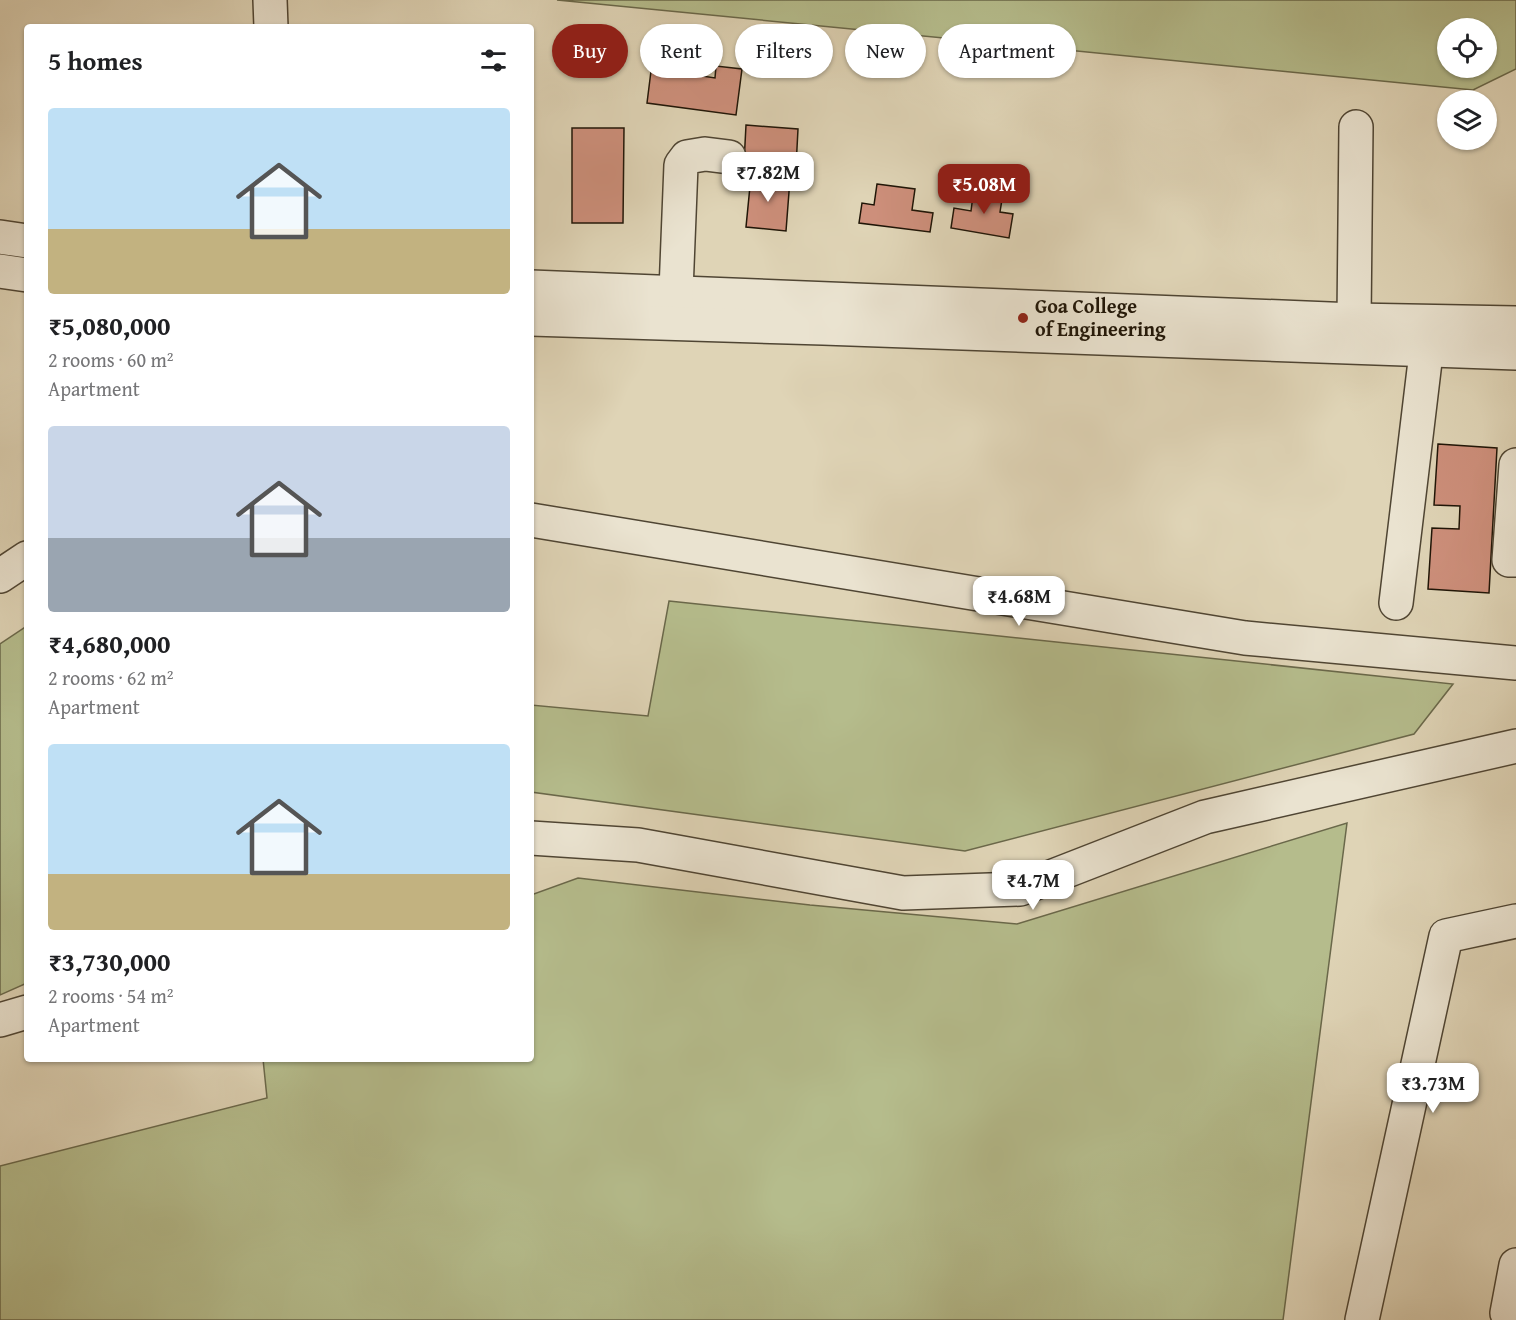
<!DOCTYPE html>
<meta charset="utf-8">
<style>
body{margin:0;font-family:"Gentium Book Plus",serif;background:#f2f2f2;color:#202124;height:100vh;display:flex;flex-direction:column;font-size:22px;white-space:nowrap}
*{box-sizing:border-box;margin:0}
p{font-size:20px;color:#757577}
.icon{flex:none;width:33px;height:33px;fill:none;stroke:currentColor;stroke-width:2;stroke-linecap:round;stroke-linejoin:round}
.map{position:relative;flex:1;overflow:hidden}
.panel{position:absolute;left:24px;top:24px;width:510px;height:1038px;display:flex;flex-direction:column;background:#fff;border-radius:6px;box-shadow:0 2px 4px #0004}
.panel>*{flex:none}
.hud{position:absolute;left:552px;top:24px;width:570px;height:54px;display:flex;gap:12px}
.tools{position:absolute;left:1437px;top:18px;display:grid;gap:12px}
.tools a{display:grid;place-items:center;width:60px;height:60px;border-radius:50%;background:#fff;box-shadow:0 2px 4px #0004;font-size:30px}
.price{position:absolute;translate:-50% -51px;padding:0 14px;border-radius:12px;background:#fff;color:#222;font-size:20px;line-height:39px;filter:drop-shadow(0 2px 3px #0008)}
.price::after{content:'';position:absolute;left:50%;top:36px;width:18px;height:14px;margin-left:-9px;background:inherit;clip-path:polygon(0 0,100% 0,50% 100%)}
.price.active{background:#8f2418;color:#fff}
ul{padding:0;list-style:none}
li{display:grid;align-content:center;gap:12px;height:318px;padding:0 24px}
li span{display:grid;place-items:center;height:186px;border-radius:6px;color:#555}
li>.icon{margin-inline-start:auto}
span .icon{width:108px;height:108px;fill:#fffc;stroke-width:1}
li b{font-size:26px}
h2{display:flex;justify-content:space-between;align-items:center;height:72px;padding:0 24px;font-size:26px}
.tag{padding:0 21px;border-radius:27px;background:#fff;box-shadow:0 2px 4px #0004;font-size:21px;line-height:54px}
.tag.active{background:#8f2418;color:#fff}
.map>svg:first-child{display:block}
.green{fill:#b5bc8c;stroke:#6a684a;stroke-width:1.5;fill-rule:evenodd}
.building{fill:#cd8f7b;stroke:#1f1507;stroke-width:1.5}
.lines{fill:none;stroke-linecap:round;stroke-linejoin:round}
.minor-casing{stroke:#4f4533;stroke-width:36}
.minor{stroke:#eae3d0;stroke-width:33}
.poi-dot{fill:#8f2418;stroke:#eae3d0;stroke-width:2}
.labels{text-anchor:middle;stroke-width:5;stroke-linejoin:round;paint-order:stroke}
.poi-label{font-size:20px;font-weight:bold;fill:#1f1507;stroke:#eae3d0;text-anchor:start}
</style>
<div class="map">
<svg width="1516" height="1320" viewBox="0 0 1516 1320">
<rect width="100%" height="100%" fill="#dfd4b6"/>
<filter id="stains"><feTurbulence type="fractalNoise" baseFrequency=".00333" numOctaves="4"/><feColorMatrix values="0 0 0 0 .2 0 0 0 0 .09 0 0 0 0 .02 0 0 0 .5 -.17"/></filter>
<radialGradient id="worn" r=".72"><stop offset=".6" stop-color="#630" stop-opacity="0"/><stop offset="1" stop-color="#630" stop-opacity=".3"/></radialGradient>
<g class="green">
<path d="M557 0H1516V69L1473 90ZM1486 28V68H1448V28Z"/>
<polygon points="669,601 1453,684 1414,734 965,851 531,792 531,705 648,716"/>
<polygon points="27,626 27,983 0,995 0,644"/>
<polygon points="1347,823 1283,1320 0,1320 0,1166 267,1098 263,1059 531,1059 531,895 578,878 810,905 1017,924"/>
</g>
<g class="building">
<polygon points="652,63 677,66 676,72 715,78 716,66 742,69 736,115 647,103"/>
<polygon points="746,125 798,129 796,167 744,163"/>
<polygon points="572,128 624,128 623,223 572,223"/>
<polygon points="751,176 790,179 786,231 746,227"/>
<polygon points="877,184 915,189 912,210 933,213 930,232 859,223 862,203 874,205"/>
<polygon points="974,188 1003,193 1000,212 1013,214 1009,238 951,228 954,208 971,211"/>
<polygon points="1438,444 1497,448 1489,593 1428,589 1432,528 1459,529 1460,506 1434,505"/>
</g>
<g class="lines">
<defs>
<g id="minor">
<polyline points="270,0 271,27"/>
<polyline points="0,237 27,241"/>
<polyline points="0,271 27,275"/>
<polyline points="531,287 1354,320 1516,323"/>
<polyline points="675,316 681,165 687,157 705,154 729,157"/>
<polyline points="531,319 823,328 1516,353"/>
<polyline points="1354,320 1356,127"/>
<polyline points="1516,465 1509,560 1516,560"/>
<polyline points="531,520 1245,638 1516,663"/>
<polyline points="0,576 27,558"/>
<polyline points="1396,603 1429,328"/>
<polyline points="531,838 638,845 903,893 1020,889 1205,817 1516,746"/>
<polyline points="0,1020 27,1012"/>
<polyline points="1516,1265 1507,1313 1516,1315"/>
<polyline points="1362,1320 1446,936 1516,921"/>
</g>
</defs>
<use href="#minor" class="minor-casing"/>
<use href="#minor" class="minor"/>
</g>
<circle class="poi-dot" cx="1023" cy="318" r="6"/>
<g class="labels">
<g class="poi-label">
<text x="1035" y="313">Goa College<tspan x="1035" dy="23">of Engineering</tspan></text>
</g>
</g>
<rect width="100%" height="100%" filter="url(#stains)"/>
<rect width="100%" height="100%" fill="url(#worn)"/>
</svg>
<div class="tools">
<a><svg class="icon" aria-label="locate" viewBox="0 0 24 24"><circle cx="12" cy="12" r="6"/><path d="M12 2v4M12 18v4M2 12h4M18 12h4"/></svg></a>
<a><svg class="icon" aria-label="layers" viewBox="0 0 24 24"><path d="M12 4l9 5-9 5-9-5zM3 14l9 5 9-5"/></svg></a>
</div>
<b class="price" style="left:768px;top:203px">₹7.82M</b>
<b class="price active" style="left:984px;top:215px">₹5.08M</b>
<b class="price" style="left:1019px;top:627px">₹4.68M</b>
<b class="price" style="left:1033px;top:911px">₹4.7M</b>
<b class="price" style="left:1433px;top:1114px">₹3.73M</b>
<div class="hud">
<a class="tag active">Buy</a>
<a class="tag">Rent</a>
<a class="tag">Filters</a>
<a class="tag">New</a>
<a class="tag">Apartment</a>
</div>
<section class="panel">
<h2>5 homes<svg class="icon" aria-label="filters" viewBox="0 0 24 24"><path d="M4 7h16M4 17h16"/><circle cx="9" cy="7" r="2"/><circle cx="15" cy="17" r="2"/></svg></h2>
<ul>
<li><span style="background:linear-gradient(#bfe0f5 65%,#c2b280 0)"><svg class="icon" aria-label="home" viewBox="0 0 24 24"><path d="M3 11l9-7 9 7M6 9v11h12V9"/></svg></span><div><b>₹5,080,000</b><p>2 rooms · 60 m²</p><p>Apartment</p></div></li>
<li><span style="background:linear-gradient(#c9d6e8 60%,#9aa5b1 0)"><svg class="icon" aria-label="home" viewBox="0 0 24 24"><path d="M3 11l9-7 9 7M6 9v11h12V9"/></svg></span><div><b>₹4,680,000</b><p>2 rooms · 62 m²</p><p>Apartment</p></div></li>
<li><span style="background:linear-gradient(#bfe0f5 70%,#c2b280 0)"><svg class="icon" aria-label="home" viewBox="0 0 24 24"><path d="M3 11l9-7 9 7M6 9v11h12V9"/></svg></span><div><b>₹3,730,000</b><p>2 rooms · 54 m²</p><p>Apartment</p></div></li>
</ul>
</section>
</div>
